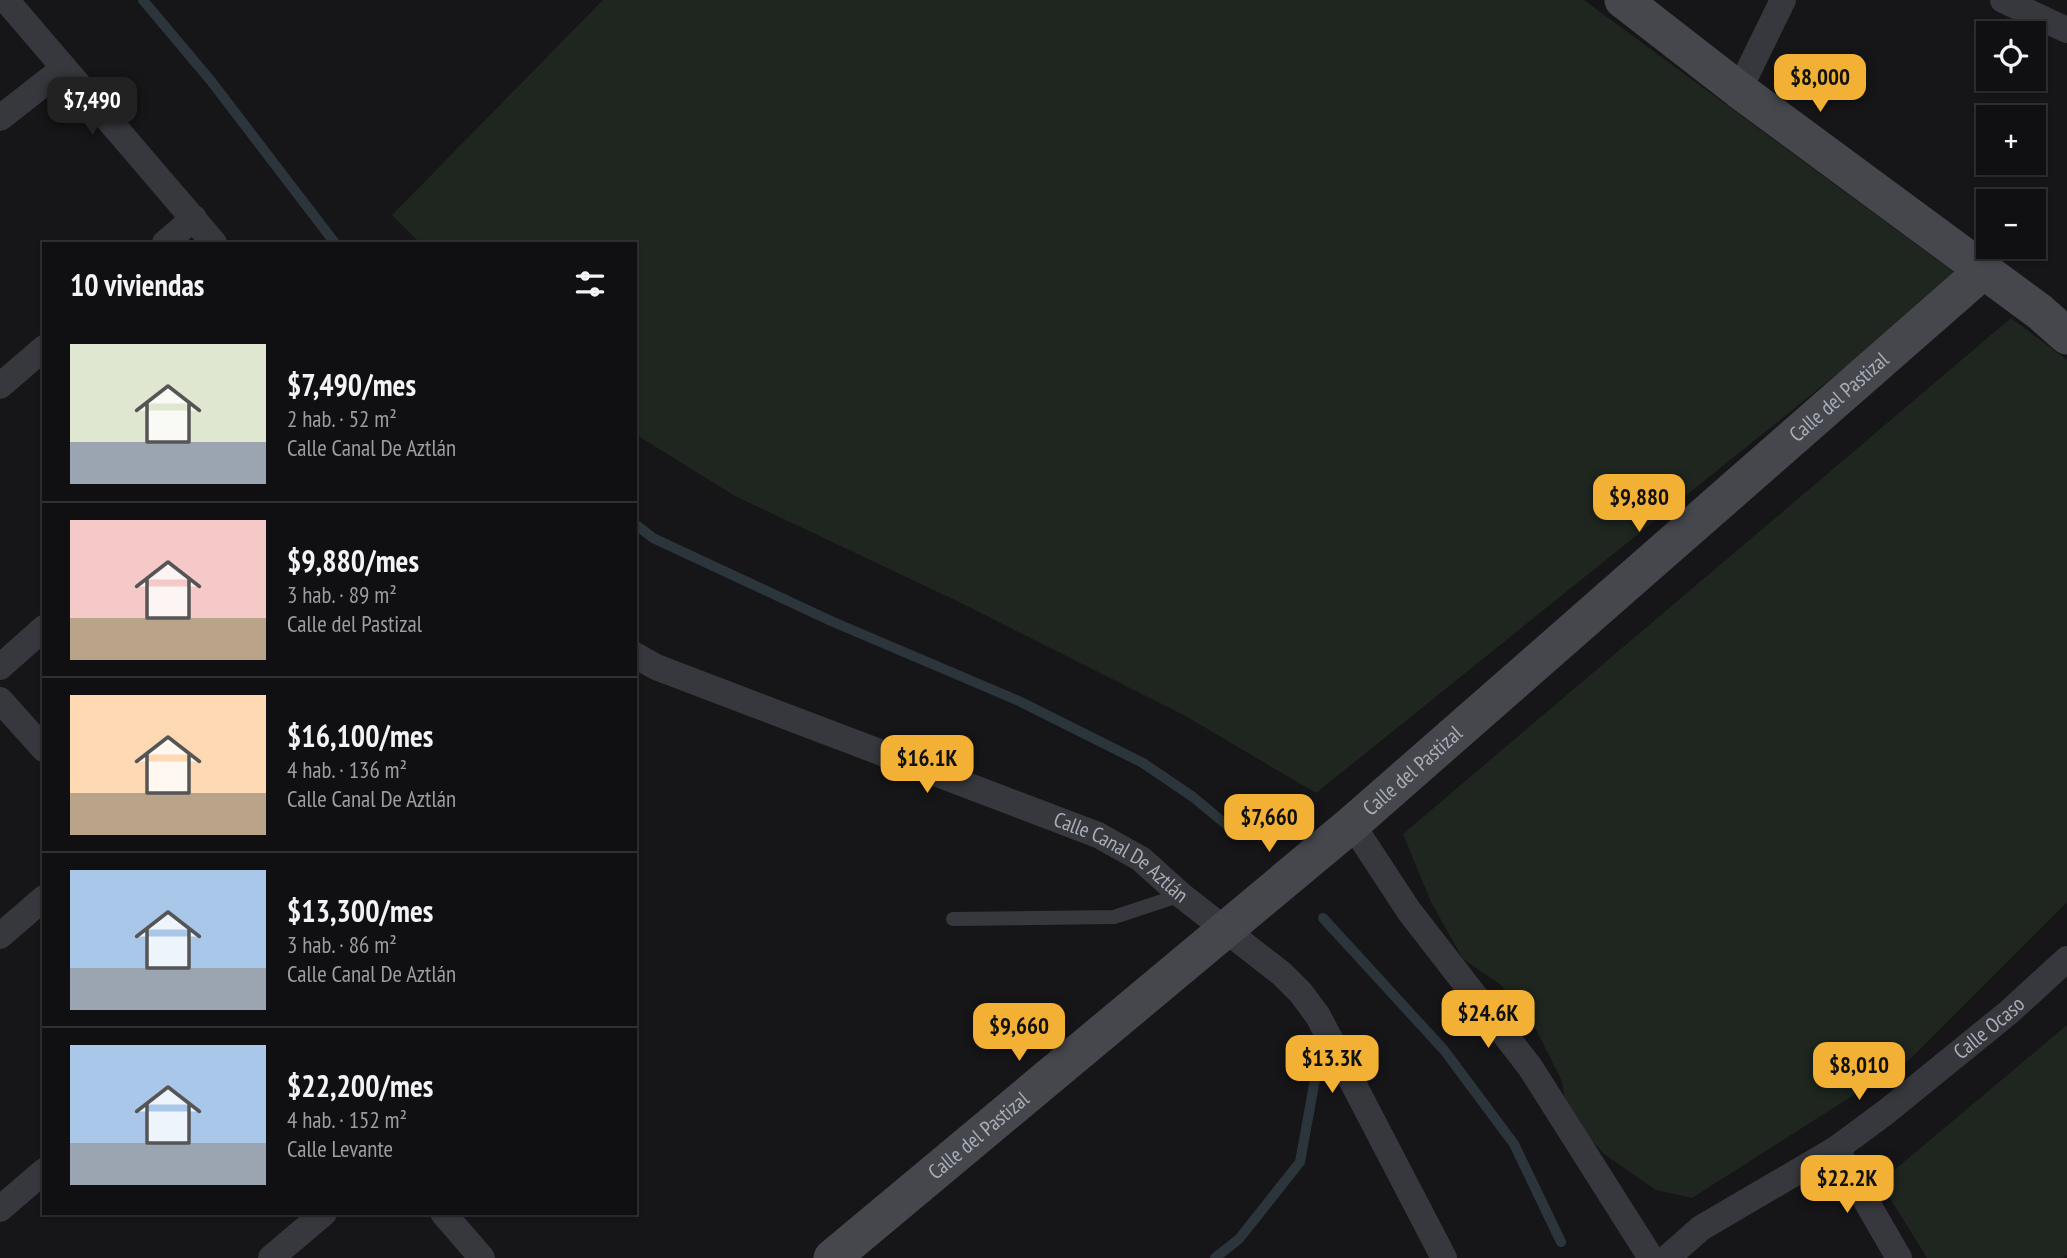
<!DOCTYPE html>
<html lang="es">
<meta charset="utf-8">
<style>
body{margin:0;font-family:"PT Sans Narrow",sans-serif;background:#1e1e20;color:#f1f3f6;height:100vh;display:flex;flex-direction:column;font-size:26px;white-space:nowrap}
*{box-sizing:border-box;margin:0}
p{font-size:23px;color:#9c9d9f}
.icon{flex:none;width:38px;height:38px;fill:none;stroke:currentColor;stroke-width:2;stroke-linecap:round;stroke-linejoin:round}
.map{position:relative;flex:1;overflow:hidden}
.details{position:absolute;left:42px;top:242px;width:595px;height:973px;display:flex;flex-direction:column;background:#101012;border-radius:0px;box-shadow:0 2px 5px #0004,0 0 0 2px #303032}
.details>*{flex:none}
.fabs{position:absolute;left:1976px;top:21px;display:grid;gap:14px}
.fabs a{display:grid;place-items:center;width:70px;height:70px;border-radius:0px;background:#101012;box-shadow:0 2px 5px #0004,0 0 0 2px #303032;font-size:35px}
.price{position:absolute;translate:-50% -60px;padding:0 16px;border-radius:14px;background:#f2b134;color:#111;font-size:23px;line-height:46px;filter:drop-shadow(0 2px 4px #0008)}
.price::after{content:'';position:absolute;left:50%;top:42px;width:21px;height:16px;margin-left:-10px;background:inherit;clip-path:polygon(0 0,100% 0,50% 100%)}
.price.selected{background:#222;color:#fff}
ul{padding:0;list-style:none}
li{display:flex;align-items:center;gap:21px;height:175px;padding:0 28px}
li+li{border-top:2px solid #303032}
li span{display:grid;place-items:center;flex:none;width:196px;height:140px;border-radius:0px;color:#555}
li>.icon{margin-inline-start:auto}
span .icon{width:84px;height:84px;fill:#fffc;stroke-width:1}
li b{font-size:30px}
h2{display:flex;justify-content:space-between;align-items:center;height:84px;padding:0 28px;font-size:30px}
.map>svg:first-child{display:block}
.green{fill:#1e261f}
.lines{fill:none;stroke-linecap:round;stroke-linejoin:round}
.stream{stroke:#2c353c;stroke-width:10}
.lane{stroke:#37383d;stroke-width:14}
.street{stroke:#37383d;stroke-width:26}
.secondary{stroke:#45474d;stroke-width:37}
.labels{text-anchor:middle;stroke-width:5;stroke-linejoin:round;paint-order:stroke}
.street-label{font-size:21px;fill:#a8adb8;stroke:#111113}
</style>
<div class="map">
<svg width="2067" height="1258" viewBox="0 0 2067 1258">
<rect width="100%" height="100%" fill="#161618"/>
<g class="green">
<polygon points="603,0 1584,0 1959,276 1316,793 1182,714 959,602 735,496 635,434 635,243 420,243 392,215"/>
<polygon points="2011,318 2067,360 2067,902 1910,1059 1692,1198 1656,1190 1604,1154 1567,1114 1562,1081 1537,1031 1501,985 1463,959 1431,902 1403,834"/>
<polygon points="2067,1025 2067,1255 2063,1258 1927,1258 1880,1182"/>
</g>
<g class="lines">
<g class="stream">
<polyline points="143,0 211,81 335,243"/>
<polyline points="635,524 653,538 831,621 1019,701 1143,763 1193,797 1234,831"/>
<polyline points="1323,918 1444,1050 1514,1144 1561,1242"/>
<polyline points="1215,1258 1239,1239 1300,1162 1317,1068"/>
</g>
<polyline class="lane" points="953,919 1114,917 1181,895"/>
<g class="street">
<polyline points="6,0 214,243"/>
<polyline points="2003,0 2067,30"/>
<polyline points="1739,90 1783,0"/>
<polyline points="0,118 64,68"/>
<polyline points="165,243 194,218"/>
<polyline points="0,386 44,348"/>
<path id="s1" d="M635 655 656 667 1098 835 1141 859 1181 895 1282 974 1301 993 1318 1016 1444 1258"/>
<polyline points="0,667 44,628"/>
<polyline points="0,700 44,749"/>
<polyline points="1352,824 1409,911 1530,1067 1651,1258"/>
<polyline points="0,936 44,898"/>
<polyline points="1836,1149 1899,1258"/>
<polyline points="0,1209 44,1171"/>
<polyline points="443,1213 482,1258"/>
<polyline points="271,1258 324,1213"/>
<path id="s2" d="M1667 1258 1701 1228 1836 1149 1886 1112 2008 1013 2067 959"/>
</g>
<g class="secondary">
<polyline points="1623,0 1739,90 2040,312 2067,336"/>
<path id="s3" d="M832 1258 1352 824 1983 271"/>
</g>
</g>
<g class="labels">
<g class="street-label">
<text dy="7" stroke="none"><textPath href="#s3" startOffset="1325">Calle del Pastizal</textPath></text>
<text dy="7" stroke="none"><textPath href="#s3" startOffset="758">Calle del Pastizal</textPath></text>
<text dy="7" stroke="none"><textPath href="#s1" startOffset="528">Calle Canal De Aztlán</textPath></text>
<text dy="7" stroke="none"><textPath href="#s2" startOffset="397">Calle Ocaso</textPath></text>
<text dy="7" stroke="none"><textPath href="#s3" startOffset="191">Calle del Pastizal</textPath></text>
</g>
</g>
</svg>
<div class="fabs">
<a><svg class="icon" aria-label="locate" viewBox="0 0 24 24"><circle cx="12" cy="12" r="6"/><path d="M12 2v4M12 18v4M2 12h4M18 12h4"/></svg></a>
<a>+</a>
<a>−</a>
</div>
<b class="price" style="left:1820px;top:114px">$8,000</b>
<b class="price selected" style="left:92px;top:137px">$7,490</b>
<b class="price" style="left:1639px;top:534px">$9,880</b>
<b class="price" style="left:927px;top:795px">$16.1K</b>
<b class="price" style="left:1269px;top:854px">$7,660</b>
<b class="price" style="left:1488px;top:1050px">$24.6K</b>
<b class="price" style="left:1019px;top:1063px">$9,660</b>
<b class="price" style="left:1332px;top:1095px">$13.3K</b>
<b class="price" style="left:1859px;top:1102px">$8,010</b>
<b class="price" style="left:1847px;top:1215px">$22.2K</b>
<section class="details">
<h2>10 viviendas<svg class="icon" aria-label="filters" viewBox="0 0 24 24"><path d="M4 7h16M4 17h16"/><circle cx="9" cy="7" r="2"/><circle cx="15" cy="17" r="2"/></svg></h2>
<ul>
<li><span style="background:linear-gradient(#dfe7d0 70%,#9aa5b1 0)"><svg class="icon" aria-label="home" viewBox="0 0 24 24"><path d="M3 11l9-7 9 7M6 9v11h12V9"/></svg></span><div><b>$7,490/mes</b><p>2 hab. · 52 m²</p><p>Calle Canal De Aztlán</p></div></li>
<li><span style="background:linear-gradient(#f6c9c9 70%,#b9a48a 0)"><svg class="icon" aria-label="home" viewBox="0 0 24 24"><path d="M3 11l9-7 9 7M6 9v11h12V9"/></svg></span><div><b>$9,880/mes</b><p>3 hab. · 89 m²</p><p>Calle del Pastizal</p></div></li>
<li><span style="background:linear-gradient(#ffd9b3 70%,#b9a48a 0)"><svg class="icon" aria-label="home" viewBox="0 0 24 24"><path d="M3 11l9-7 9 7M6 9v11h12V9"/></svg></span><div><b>$16,100/mes</b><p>4 hab. · 136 m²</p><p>Calle Canal De Aztlán</p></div></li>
<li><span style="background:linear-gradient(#a9c7e8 70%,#9aa5b1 0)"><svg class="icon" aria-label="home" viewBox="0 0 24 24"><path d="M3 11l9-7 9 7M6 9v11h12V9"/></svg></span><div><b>$13,300/mes</b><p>3 hab. · 86 m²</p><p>Calle Canal De Aztlán</p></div></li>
<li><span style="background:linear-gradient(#a9c7e8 70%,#9aa5b1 0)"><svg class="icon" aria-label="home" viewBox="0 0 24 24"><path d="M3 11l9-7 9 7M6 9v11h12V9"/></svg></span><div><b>$22,200/mes</b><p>4 hab. · 152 m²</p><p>Calle Levante</p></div></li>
</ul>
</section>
</div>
